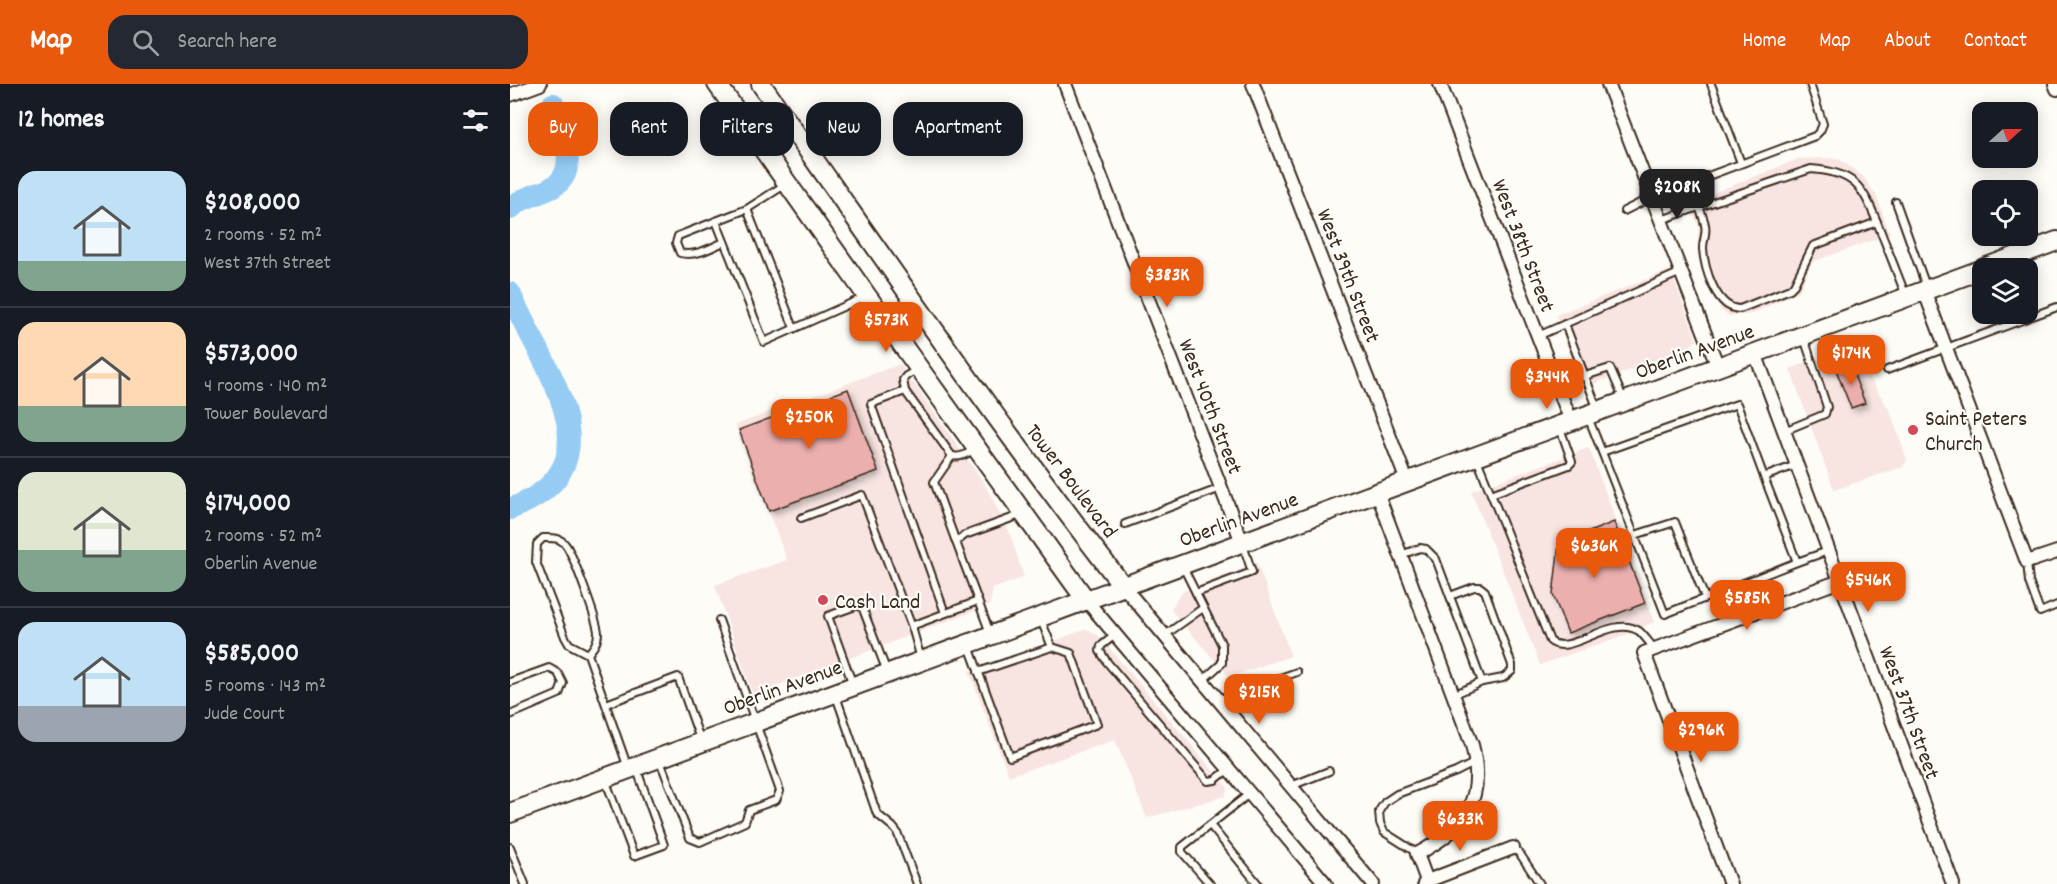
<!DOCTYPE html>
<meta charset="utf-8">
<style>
body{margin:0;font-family:Dekko,sans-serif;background:#242831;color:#f1f3f6;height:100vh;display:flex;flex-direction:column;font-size:22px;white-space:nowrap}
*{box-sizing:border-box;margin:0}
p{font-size:20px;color:#9ea1a6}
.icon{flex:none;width:33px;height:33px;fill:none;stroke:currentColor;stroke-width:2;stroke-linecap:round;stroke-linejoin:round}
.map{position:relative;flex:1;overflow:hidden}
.drawer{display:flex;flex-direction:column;background:#171b24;width:510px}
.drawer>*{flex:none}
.hud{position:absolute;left:18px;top:18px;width:570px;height:54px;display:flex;gap:12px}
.needle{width:39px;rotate:69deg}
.fabs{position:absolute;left:1462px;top:18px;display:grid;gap:12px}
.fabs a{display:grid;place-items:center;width:66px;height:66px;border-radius:12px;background:#171b24;box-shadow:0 3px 15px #0003;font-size:30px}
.price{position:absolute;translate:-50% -51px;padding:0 14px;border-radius:12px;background:#ea580c;color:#fff;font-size:20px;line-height:39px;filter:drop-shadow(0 2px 3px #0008)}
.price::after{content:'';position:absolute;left:50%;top:36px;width:18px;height:14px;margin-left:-9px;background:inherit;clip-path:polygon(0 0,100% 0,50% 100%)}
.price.current{background:#222;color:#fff}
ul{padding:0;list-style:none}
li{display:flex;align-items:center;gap:18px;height:150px;padding:0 18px}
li+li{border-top:2px solid #363941}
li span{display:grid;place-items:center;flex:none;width:168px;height:120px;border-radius:18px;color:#555}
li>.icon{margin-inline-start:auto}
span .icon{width:72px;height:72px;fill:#fffc;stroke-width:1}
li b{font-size:26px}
h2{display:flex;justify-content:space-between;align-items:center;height:72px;padding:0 18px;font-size:26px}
.chip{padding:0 21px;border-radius:18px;background:#171b24;box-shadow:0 3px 15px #0003;font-size:21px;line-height:54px}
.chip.current{background:#ea580c;color:#fff}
header{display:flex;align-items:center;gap:36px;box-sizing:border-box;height:84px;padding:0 30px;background:#ea580c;color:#fff}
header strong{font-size:28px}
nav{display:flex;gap:33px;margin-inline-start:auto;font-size:21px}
.search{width:420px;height:54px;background:#242831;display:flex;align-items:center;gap:15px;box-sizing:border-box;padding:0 21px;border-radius:18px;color:#9ea1a6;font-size:22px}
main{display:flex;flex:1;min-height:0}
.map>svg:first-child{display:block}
.built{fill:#f8e5e1}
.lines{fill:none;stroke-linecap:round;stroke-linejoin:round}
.river{stroke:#96ccf4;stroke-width:22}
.building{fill:#ebafae;stroke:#3b2a1e;stroke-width:1.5;filter:url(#shadow)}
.lane-casing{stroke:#3b2a1e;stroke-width:10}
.street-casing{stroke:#3b2a1e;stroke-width:16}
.secondary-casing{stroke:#3b2a1e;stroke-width:22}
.lane{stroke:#fdfcf7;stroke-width:6}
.street{stroke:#fdfcf7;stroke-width:12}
.secondary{stroke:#fdfcf7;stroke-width:18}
.poi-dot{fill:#d1495b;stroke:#fdfcf7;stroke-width:2}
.labels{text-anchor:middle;stroke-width:4.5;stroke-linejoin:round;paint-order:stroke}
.street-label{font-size:22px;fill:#3b2a1e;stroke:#fdfcf7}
.poi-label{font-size:22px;fill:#3b2a1e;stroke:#fdfcf7;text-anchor:start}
</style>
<header>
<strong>Map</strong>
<div class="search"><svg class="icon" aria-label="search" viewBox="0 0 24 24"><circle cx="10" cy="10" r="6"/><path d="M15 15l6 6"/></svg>Search here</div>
<nav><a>Home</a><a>Map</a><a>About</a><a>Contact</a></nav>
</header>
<main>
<section class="drawer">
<h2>12 homes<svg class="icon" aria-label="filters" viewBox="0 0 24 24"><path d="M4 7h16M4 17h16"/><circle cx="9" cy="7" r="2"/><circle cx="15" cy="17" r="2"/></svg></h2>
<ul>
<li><span style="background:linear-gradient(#bfe0f5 75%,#7fa58c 0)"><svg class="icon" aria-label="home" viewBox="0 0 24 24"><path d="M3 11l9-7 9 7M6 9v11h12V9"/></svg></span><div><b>$208,000</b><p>2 rooms · 52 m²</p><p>West 37th Street</p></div></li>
<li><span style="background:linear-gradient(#ffd9b3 70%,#7fa58c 0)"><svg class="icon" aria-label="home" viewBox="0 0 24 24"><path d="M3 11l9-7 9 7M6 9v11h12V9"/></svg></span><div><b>$573,000</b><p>4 rooms · 140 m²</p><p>Tower Boulevard</p></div></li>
<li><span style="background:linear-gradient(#dfe7d0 65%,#7fa58c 0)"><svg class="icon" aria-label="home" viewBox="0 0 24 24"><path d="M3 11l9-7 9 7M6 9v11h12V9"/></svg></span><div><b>$174,000</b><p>2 rooms · 52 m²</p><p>Oberlin Avenue</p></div></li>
<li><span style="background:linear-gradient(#bfe0f5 70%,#9aa5b1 0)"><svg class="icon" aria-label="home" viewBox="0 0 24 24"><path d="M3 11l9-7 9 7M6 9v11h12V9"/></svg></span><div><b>$585,000</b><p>5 rooms · 143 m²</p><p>Jude Court</p></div></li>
</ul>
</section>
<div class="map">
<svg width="1547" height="800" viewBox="0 0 1547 800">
<defs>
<filter id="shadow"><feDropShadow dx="3.5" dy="3.5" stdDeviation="3" flood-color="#0004"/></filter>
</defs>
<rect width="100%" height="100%" fill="#fdfcf7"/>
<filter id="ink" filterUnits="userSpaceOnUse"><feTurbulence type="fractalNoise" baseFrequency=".0167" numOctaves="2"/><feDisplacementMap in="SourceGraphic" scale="12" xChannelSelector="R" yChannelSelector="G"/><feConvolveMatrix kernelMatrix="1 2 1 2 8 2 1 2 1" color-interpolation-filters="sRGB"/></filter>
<g filter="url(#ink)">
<g class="built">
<polygon points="1313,74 1329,75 1353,92 1366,111 1380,150 1302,178 1289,207 1242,230 1220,232 1211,227 1187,167 1189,143 1178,119 1288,75"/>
<polygon points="1160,186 1187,256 1178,264 1072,304 1046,231"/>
<polygon points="1333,265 1344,268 1381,329 1397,376 1393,383 1324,406 1280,285"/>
<polygon points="390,280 474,399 499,447 514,493 483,505 480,521 243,611 205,501 277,476 225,341"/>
<polygon points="1079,364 1144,538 1118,550 1030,581 961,407"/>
<polygon points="747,479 781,572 719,593 661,526 667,514 674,507"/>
<polygon points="577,545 589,552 718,704 715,712 637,734 605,656 499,692 459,587"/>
</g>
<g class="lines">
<g class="river">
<path d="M0 125C11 114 23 112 37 106 74 90 52 49 43 20"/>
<path d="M0 209C30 281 116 381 0 425"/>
</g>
</g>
<g class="building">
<polygon points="1340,281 1355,319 1341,324 1326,286"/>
<polygon points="338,305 368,387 259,427 229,346"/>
<polygon points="1104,438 1135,519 1058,549 1043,511 1049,460"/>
</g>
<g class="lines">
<defs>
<g id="lane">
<polyline points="1201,0 1231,79"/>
<polyline points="276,100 237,125 206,137 254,258 355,213"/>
<polyline points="1386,118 1417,205"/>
<path d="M1189 123 1301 85C1343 88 1352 101 1367 138"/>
<polyline points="237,125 284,244"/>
<polyline points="1114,127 1142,113 1305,52 1310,47 1313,40 1300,0"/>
<path d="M1151 136 1189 123C1191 128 1194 135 1195 141 1197 149 1193 156 1193 164 1194 184 1206 225 1230 225L1280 205 1284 201 1303 162 1367 138 1396 212"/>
<path d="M206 137 168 152 166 159 170 169C186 173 200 164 214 158"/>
<polyline points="1055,240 1088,326"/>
<polyline points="1028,252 1171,188"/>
<path d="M408 285 396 292 393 296 395 307 442 372C451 374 456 370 463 366"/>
<polyline points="1377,286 1547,223"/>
<polyline points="1047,301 1100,284 1113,314"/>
<polyline points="395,307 361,320 435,529"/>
<polyline points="1078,333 1092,368 1227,320 1254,393 1286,381"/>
<polyline points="1274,347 1315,330 1317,323 1294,254"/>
<polyline points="1092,368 1155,530 1287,478"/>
<polyline points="442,372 424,398 446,458"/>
<path d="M967 375 1040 557C1060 574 1101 529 1129 547 1134 551 1139 559 1144 564"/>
<polyline points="1254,393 1287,478 1318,467"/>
<polyline points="981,410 1059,381 1062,378 1050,344"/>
<polyline points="291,434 352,411 402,543"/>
<polyline points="615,440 711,404"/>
<polyline points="1125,451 1165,438 1195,514"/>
<polyline points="891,471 910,464 916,465 926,475 972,598 943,611"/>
<polyline points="1517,478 1519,498 1530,528 1547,521"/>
<polyline points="673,483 712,561 712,579 692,597"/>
<polyline points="686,509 742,488 733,461"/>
<polyline points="940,512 964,503 970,503 975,507 1002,581 1002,587 993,594 972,598"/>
<polyline points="531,536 542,563"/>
<polyline points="480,549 446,458 455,451 513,430"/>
<polyline points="605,551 591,562 590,567 597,578 698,697 705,696 719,685"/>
<polyline points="655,551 693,524"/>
<polyline points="459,562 500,673 587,640 561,569 542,563 468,588"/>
<path d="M78 570C83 564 88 558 88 549 88 539 62 467 55 460 49 453 42 454 33 454L27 460 26 478 55 553 59 560 78 570 118 684"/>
<polyline points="411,575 402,543 404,541 468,517"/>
<polyline points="0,598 39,584 48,589 53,599 49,610 0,631"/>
<polyline points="343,601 318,532 351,520 377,588"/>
<polyline points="326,612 367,730 383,743 387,748 407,800"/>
<polyline points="708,616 787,588"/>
<polyline points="96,620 168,593 190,655"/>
<polyline points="150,677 180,754 190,758 235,738 239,726 266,716 270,707 209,536"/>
<polyline points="95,695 124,772 154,761 127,686"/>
<polyline points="781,702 819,687"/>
<polyline points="700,741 748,800"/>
<polyline points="0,763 15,800"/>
<polyline points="1003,764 1010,770 1030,800"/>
<polyline points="907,769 874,748 870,739 869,727 875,718 887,710 946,688 966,678"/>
<polyline points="700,800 672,768 672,763 739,710"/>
</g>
<g id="street">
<polyline points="555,0 732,458"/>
<polyline points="743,0 897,397"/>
<polyline points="930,0 1061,337"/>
<polyline points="1098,0 1208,283"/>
<polyline points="1545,0 1547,5"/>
<polyline points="0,11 30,0"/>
<polyline points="1414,206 1517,478 1547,468"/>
<polyline points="1245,269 1443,800"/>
<path d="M867 408 962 661C976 715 955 745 907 770L917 797"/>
<polyline points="613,502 863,800"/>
<polyline points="576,516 816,800"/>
<polyline points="914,800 917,797 1003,764"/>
<polyline points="1220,800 1134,569 1330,497"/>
</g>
<g id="secondary">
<polyline points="207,0 357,212 576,516"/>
<path d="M251 0C370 168 486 339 613 502"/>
<polyline points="1474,184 1547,157"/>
<polyline points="0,729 1473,185"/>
</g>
</defs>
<use href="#lane" class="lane-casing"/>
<use href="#street" class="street-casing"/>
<use href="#secondary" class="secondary-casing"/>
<use href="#lane" class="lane"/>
<use href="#street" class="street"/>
<use href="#secondary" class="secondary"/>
</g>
</g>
<g class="poi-dot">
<circle cx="1403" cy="346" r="6"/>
<circle cx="313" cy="516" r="6"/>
</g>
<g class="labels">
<g class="street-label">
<text transform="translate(1015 161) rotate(69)" y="8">West 38th Street</text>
<text transform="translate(840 191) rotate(69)" y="8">West 39th Street</text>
<text transform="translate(1184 266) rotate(-20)" y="8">Oberlin Avenue</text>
<text transform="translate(702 322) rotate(69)" y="8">West 40th Street</text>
<text transform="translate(563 396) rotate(53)" y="8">Tower Boulevard</text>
<text transform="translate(728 434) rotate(-20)" y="8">Oberlin Avenue</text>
<text transform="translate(272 602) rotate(-20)" y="8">Oberlin Avenue</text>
<text transform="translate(1401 628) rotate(70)" y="8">West 37th Street</text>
</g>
<g class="poi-label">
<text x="1415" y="341">Saint Peters<tspan x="1415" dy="25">Church</tspan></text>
<text x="325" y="524">Cash Land</text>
</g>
</g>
</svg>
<div class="fabs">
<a><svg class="needle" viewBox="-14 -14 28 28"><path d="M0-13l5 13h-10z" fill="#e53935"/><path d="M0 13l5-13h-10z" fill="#9ea1a6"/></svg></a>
<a><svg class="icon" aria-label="locate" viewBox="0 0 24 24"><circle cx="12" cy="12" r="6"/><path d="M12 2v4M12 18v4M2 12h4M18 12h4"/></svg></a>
<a><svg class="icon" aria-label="layers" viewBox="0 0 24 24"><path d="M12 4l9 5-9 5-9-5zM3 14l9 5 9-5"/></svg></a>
</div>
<b class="price current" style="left:1167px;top:136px">$208K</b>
<b class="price" style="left:657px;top:224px">$383K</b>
<b class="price" style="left:376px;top:269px">$573K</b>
<b class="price" style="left:1341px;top:302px">$174K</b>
<b class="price" style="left:1037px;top:326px">$344K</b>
<b class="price" style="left:299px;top:366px">$250K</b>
<b class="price" style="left:1084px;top:495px">$636K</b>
<b class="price" style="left:1358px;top:529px">$546K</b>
<b class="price" style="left:1237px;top:547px">$585K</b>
<b class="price" style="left:749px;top:641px">$215K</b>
<b class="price" style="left:1191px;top:679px">$296K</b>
<b class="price" style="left:950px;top:768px">$633K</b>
<div class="hud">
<a class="chip current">Buy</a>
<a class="chip">Rent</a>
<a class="chip">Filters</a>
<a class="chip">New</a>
<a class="chip">Apartment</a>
</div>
</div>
</main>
